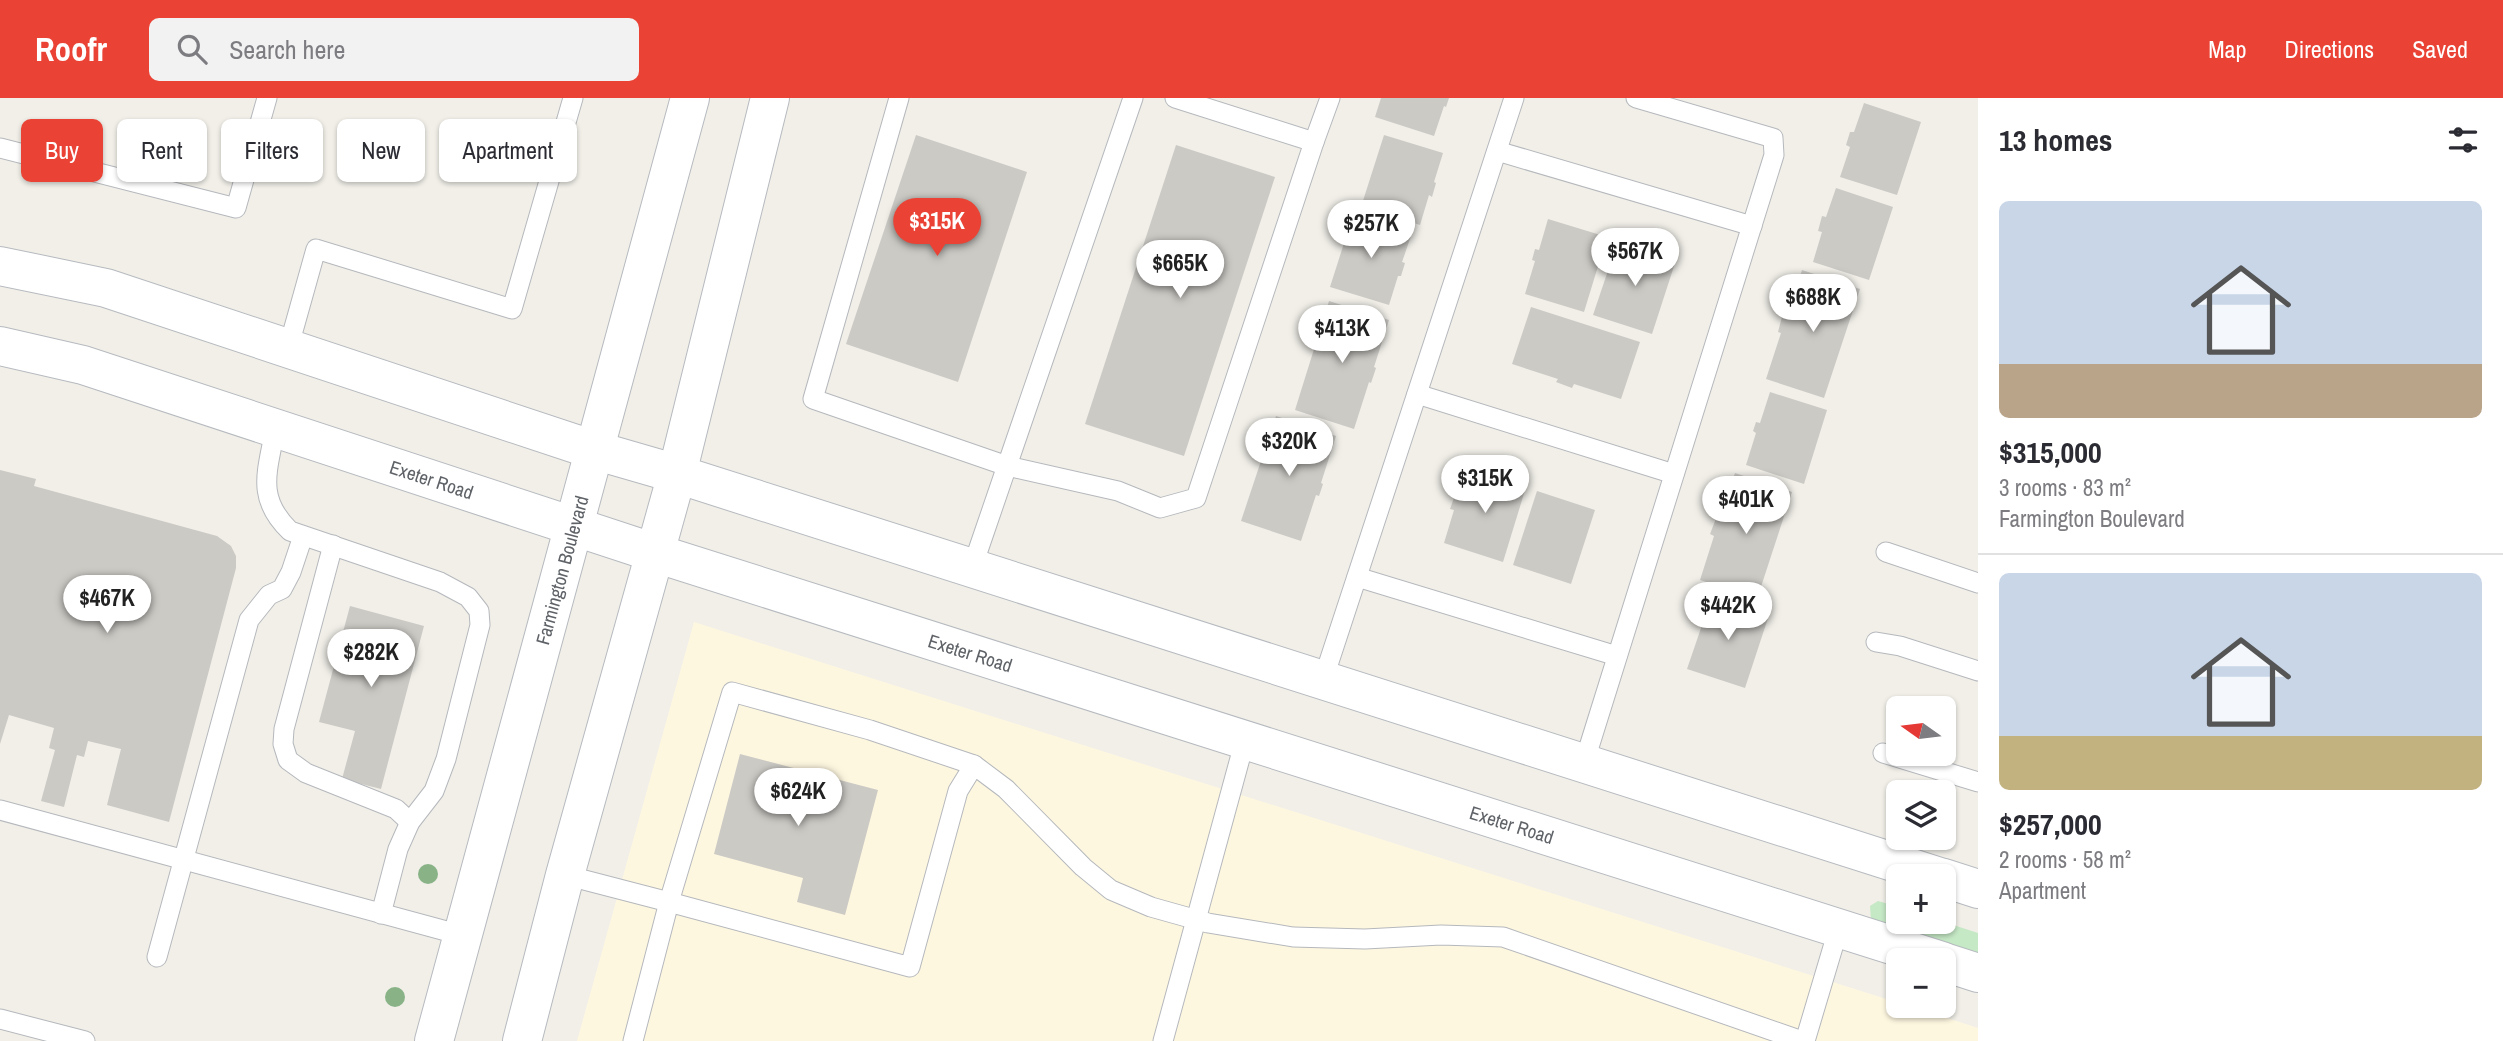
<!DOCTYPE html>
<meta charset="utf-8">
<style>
body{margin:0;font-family:"Archivo Narrow",sans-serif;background:#f2f2f3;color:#2b2b33;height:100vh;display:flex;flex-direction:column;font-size:26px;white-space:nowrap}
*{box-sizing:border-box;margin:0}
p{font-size:23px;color:#7c7c81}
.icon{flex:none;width:38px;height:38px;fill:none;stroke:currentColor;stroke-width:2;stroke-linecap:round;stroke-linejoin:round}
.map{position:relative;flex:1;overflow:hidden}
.details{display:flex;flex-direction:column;background:#fff;width:525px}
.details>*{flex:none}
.guide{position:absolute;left:21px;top:21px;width:665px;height:63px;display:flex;gap:14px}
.needle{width:46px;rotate:284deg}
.tools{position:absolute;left:1886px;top:598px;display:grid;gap:14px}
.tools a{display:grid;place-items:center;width:70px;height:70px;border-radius:10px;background:#fff;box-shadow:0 2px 5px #0004;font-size:35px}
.price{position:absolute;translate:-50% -60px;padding:0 16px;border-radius:24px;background:#fff;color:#222;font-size:23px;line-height:46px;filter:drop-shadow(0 2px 4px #0008)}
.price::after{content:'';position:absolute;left:50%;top:42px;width:21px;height:16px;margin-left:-10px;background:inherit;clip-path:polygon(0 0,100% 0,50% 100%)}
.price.active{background:#ea4335;color:#fff}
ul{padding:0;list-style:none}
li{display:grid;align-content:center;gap:14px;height:371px;padding:0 21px}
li+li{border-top:2px solid #e1e1e2}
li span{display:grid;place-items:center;height:217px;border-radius:10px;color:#555}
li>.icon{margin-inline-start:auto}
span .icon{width:126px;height:126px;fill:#fffc;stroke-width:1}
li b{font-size:30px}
h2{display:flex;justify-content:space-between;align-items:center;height:84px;padding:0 21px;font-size:30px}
.tag{padding:0 24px;border-radius:10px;background:#fff;box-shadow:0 2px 5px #0004;font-size:24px;line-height:63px}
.tag.active{background:#ea4335;color:#fff}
header{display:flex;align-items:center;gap:42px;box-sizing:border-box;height:98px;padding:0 35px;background:#ea4335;color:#fff}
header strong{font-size:33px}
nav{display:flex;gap:38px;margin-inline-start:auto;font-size:24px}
.search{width:490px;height:63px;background:#f2f2f3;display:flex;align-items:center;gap:18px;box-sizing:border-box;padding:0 24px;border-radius:10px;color:#7c7c81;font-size:26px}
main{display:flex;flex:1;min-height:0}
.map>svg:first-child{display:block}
.commercial{fill:#fef7e0}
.green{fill:#c5e8c5}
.building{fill:#cccac5}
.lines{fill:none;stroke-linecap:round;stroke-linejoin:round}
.lane-casing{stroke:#b5b8bc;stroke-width:21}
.secondary-casing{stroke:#b6babf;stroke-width:40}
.lane{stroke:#fff;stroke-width:19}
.secondary{stroke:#fff;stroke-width:38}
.tree{fill:#89b387}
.labels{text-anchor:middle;stroke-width:5;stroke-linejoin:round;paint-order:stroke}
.street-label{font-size:19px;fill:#5f6368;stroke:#fff}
</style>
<header>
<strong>Roofr</strong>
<div class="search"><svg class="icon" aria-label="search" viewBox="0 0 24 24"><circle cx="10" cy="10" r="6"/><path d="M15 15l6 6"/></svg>Search here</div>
<nav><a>Map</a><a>Directions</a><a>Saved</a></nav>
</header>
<main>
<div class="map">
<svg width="1978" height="943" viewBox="0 0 1978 943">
<rect width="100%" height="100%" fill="#f1efe8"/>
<polygon class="commercial" points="694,524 1899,905 1899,908 1910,908 1978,930 1978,943 577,943"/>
<polygon class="green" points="1878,803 1899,809 1899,824 1944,824 1978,835 1978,858 1871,822 1870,808"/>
<g class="building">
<polygon points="1381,0 1449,0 1446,9 1444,8 1434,38 1375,19"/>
<polygon points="1864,5 1921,24 1897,97 1840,79 1850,49 1846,47 1850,34 1854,34"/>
<polygon points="916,37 1027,74 958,284 846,246"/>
<polygon points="1384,37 1443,55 1434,84 1436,85 1432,99 1429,97 1420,127 1361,109"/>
<polygon points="1176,47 1275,79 1184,358 1085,326"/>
<polygon points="1836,90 1893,109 1869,182 1813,164 1822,134 1818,133 1822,118 1826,119"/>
<polygon points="1353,117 1412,135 1402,164 1405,165 1401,178 1398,178 1389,207 1330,189"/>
<polygon points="1548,121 1607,139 1584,214 1525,196 1535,163 1532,162 1535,151 1539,152"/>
<polygon points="1618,143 1676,162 1652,236 1593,217"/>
<polygon points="1802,172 1860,191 1824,300 1766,281 1781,235 1778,234 1783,215 1787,217"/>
<polygon points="1329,203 1389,222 1374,269 1376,270 1371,285 1369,284 1354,331 1295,312"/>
<polygon points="1531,209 1640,244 1621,301 1574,286 1572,290 1556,284 1558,281 1512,266"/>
<polygon points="1770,294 1827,312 1804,386 1746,367 1756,335 1753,333 1756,324 1760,325"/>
<polygon points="1276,318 1336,338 1321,385 1323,386 1319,398 1316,397 1301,443 1241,423"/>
<polygon points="1467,370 1526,389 1503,464 1444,445 1454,412 1450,411 1454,400 1458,401"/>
<polygon points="0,372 36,381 34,388 217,438 231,448 236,458 236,470 169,724 107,707 121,651 88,643 84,659 77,657 64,709 41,703 55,652 49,650 54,630 9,617 0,646"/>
<polygon points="1735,375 1792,394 1757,501 1700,482 1714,438 1710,436 1717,418 1720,418"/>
<polygon points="1537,393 1595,412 1571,486 1513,467"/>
<polygon points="1712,498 1769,517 1745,590 1687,571"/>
<polygon points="350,508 424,528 381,691 342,681 355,633 319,624"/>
<polygon points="740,656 878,692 845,817 797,804 803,780 714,756"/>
</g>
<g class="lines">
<defs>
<g id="lane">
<polyline points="899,0 813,301 1007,368 1118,393 1160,410 1196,400 1314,44 1175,0"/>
<polyline points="1314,44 1330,0"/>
<polyline points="0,50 236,110 267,0"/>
<polyline points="1497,53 1752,128"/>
<polyline points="288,251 316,151 512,211 573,0"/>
<polyline points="1417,296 1674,376"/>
<path d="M275 331C268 373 255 399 290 433L440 484 468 499 479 513 480 527 446 661 434 693 410 724 398 751 381 816"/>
<polyline points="333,447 284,631 283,646 288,662 306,675 396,711 410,724"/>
<polyline points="1886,454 1978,485"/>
<polyline points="972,470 1133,0"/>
<polyline points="1357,479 1617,558"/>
<polyline points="1876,544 1900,548 1978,573"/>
<polyline points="1323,582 1514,0"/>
<polyline points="1883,655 1978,684"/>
<polyline points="1584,665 1774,57 1773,40 1636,0"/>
<polyline points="0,712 461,837"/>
<polyline points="565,777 669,804 732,594 870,632 974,667"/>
<polyline points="157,859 249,522 269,497 282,491 291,474 303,438"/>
<polyline points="0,921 85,943"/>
<polyline points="633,943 669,804 910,869 958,693 974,667 1006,691 1083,769 1111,792 1151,809 1208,825 1293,839 1365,841 1441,837 1503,839 1802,943"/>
<polyline points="1163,943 1245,642"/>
<polyline points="1805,943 1839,829"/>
</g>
<g id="secondary">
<polyline points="0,168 106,190 594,352 677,376 1940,779"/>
<path id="s1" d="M0 248 83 267 655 455 1942 863"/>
<polyline points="1944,780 1978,791"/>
<polyline points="1944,864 1978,875"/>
<path id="s2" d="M434 943 690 0"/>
<polyline points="522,943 565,777 677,376 770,0"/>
</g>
</defs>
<use href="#lane" class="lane-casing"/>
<use href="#secondary" class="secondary-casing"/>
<use href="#lane" class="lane"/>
<use href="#secondary" class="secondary"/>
</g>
<g class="tree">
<circle cx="428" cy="776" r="10"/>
<circle cx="395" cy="899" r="10"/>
</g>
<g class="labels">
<g class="street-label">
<text dy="7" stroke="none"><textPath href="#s1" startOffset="452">Exeter Road</textPath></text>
<text dy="7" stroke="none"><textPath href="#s2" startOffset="488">Farmington Boulevard</textPath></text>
<text dy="7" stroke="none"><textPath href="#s1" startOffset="1018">Exeter Road</textPath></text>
<text dy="7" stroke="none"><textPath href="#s1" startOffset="1586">Exeter Road</textPath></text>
</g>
</g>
</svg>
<div class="tools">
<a><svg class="needle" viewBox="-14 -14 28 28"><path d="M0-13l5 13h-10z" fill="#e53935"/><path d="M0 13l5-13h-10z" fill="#7c7c81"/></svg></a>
<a><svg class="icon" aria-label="layers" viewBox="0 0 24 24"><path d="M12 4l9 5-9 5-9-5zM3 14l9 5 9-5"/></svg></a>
<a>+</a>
<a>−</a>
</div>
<b class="price active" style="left:937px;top:160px">$315K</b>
<b class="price" style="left:1371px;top:162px">$257K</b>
<b class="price" style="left:1635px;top:190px">$567K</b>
<b class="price" style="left:1180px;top:202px">$665K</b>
<b class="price" style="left:1813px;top:236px">$688K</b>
<b class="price" style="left:1342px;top:267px">$413K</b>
<b class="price" style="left:1289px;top:380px">$320K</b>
<b class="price" style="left:1485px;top:417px">$315K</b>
<b class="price" style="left:1746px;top:438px">$401K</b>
<b class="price" style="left:107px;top:537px">$467K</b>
<b class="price" style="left:1728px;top:544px">$442K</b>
<b class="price" style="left:371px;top:591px">$282K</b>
<b class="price" style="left:798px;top:730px">$624K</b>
<div class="guide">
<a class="tag active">Buy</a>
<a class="tag">Rent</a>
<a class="tag">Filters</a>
<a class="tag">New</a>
<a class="tag">Apartment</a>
</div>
</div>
<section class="details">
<h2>13 homes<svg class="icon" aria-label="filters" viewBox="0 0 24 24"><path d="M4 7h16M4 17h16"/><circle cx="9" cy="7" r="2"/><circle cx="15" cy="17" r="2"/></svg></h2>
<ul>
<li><span style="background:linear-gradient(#c9d6e8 75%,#b9a48a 0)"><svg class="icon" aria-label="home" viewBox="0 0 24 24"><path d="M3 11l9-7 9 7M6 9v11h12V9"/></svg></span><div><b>$315,000</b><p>3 rooms · 83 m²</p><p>Farmington Boulevard</p></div></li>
<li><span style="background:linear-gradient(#c9d6e8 75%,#c2b280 0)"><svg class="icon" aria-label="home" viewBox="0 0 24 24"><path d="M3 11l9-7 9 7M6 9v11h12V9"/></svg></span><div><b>$257,000</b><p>2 rooms · 58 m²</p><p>Apartment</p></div></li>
</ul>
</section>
</main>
